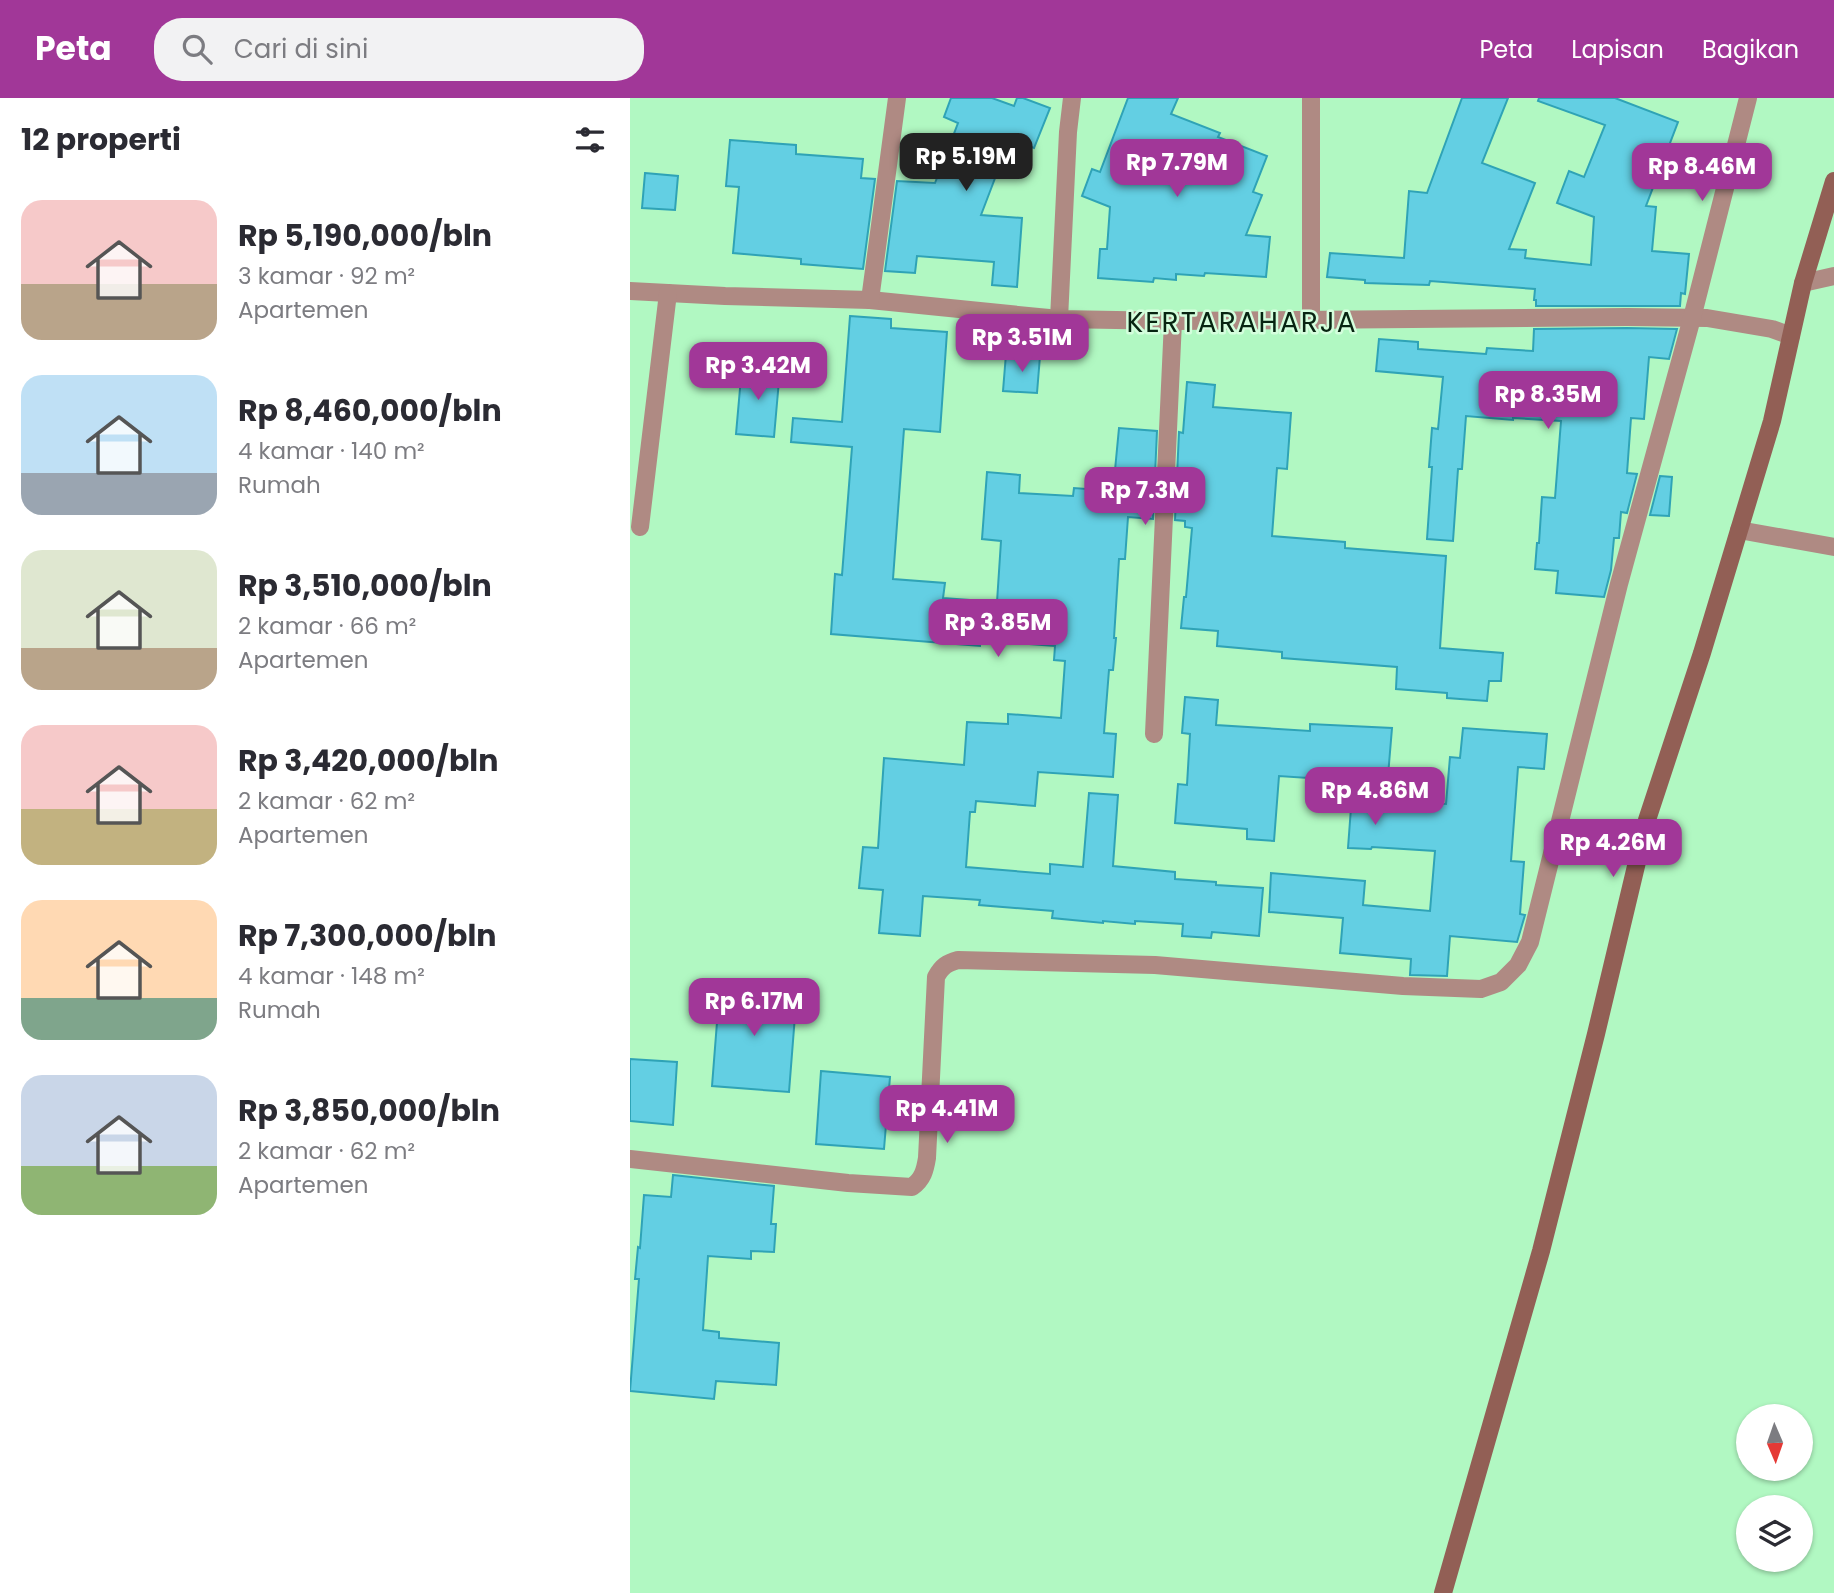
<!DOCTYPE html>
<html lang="id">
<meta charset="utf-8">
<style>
body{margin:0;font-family:Poppins,sans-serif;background:#f2f2f3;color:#2b2b33;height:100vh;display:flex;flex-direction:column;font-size:26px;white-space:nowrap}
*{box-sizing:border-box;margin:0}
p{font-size:23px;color:#7c7c81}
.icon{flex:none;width:38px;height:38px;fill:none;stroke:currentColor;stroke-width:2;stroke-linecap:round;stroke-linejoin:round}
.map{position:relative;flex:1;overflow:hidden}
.sheet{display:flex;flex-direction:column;background:#fff;width:630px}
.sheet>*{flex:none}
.needle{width:46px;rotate:178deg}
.buttons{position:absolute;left:1106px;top:1306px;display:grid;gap:14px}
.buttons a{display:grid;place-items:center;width:77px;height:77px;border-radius:50%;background:#fff;box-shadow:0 2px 5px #0004;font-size:35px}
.price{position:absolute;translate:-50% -60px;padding:0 16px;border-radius:14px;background:#a13798;color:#fff;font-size:23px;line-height:46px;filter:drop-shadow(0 2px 4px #0008)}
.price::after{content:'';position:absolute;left:50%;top:42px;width:21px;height:16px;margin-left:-10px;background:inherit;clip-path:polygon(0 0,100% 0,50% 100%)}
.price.active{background:#222;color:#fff}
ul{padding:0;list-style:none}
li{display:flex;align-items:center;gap:21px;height:175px;padding:0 21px}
li span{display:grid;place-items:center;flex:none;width:196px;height:140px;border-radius:21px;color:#555}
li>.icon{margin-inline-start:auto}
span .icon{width:84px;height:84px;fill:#fffc;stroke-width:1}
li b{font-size:30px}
h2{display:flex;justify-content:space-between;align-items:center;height:84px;padding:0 21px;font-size:30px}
header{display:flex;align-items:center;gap:42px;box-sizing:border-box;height:98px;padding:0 35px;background:#a13798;color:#fff}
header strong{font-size:33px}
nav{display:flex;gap:38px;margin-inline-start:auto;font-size:24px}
.search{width:490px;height:63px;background:#f2f2f3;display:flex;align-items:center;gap:18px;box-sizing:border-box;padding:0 24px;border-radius:28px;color:#7c7c81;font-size:26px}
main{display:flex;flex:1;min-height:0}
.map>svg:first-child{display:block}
.building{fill:#63cfe3;stroke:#2fa3b6;stroke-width:2}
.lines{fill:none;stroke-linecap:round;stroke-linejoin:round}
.minor{stroke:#af8a83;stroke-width:18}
.secondary{stroke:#925f55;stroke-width:18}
.labels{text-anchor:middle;stroke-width:5;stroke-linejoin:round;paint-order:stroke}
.quarter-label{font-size:28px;letter-spacing:2px;fill:#072411;stroke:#d4fedd}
</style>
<header>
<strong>Peta</strong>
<div class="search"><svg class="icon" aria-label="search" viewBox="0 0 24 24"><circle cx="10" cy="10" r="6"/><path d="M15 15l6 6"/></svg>Cari di sini</div>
<nav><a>Peta</a><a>Lapisan</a><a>Bagikan</a></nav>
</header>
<main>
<section class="sheet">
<h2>12 properti<svg class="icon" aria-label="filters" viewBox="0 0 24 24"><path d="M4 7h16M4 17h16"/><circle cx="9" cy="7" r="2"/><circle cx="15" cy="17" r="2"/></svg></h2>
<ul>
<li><span style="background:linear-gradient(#f6c9c9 60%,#b9a48a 0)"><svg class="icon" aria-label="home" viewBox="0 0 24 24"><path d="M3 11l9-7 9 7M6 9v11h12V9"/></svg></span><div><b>Rp 5,190,000/bln</b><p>3 kamar · 92 m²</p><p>Apartemen</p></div></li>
<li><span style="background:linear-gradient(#bfe0f5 70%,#9aa5b1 0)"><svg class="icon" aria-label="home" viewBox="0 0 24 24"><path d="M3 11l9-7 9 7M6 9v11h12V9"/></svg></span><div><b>Rp 8,460,000/bln</b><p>4 kamar · 140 m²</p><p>Rumah</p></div></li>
<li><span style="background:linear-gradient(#dfe7d0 70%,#b9a48a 0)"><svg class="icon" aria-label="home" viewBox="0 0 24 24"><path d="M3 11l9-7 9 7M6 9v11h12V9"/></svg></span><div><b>Rp 3,510,000/bln</b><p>2 kamar · 66 m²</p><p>Apartemen</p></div></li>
<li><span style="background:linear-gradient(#f6c9c9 60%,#c2b280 0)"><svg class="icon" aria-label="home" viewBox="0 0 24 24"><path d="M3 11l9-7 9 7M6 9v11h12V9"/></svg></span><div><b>Rp 3,420,000/bln</b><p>2 kamar · 62 m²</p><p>Apartemen</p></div></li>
<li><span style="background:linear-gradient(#ffd9b3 70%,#7fa58c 0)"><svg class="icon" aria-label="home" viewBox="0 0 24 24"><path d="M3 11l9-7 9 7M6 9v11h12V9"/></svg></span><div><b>Rp 7,300,000/bln</b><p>4 kamar · 148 m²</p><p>Rumah</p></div></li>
<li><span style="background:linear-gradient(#c9d6e8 65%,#8fb573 0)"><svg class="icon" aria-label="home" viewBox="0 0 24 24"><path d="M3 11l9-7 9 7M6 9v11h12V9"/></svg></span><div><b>Rp 3,850,000/bln</b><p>2 kamar · 62 m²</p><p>Apartemen</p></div></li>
</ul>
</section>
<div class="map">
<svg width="1204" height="1495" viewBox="0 0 1204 1495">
<rect width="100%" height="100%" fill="#b1f8c2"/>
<g class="building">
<polygon points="321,0 362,0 384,8 387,0 393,0 420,10 404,50 380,41 351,117 392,120 387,189 362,187 364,164 287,158 285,175 255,173 267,83 305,85 328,25 314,19"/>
<polygon points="498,0 548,0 541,16 590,35 588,39 637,58 623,94 632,97 616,137 640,139 636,179 575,175 574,178 546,176 546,182 524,180 523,184 468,180 470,151 477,151 480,109 452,98 462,71 470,74"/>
<polygon points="832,0 878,0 852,65 905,85 879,151 896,152 895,160 961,167 964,119 927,105 939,73 954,79 975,27 908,3 909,0 985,0 1048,24 1016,108 1026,109 1022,153 1059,156 1055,196 1051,195 1050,208 906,208 906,202 904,202 905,191 800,183 799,187 735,185 735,182 697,179 700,155 774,160 779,93 797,95"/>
<polygon points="100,42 166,47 166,56 233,61 231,80 245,81 233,171 171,166 171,161 103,155 109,89 96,88"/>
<polygon points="15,75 48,78 45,112 12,110"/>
<polygon points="220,218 261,221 261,230 317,234 310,334 274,331 263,481 315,485 313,500 367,504 371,443 352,441 357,374 390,377 389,395 443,398 444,390 483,393 489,330 527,333 523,421 498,419 495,461 489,461 484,540 486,540 483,572 479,572 474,635 486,636 483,679 408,674 405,708 346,703 345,714 340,714 336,769 420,776 420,766 453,769 459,695 488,697 483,768 545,774 545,781 586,784 586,787 633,790 629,838 582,834 581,840 552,838 553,826 505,823 505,826 473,823 473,825 422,820 423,813 349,807 350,802 293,798 290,838 249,835 253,792 229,790 233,749 248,750 254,660 334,667 337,624 378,626 378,616 431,620 435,563 424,562 425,548 350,542 350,548 201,536 205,476 212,477 222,349 161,344 163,320 212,324"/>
<polygon points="997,230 1047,231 1039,261 1019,259 1014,321 1001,320 997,375 1007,376 997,415 991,414 989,440 984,440 981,472 974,499 926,495 928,473 905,471 907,445 909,445 912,399 925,400 931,323 883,320 883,322 836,318 832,371 828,371 823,443 797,441 802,369 799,369 802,330 808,331 813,279 746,273 749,241 788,244 788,251 856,256 857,250 903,253 904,231"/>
<polygon points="376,256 410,258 407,295 373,293"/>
<polygon points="112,268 150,271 144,339 106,336"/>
<polygon points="557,284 585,287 583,309 661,315 657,371 647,370 642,438 715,444 715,450 816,458 810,550 873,555 871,583 859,583 857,603 817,600 817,595 766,591 767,569 652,560 652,554 587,548 588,533 551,530 554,499 556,499 562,430 555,429 555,423 545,422 549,334 553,335"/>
<polygon points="1030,378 1042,379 1039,418 1020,417"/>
<polygon points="555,599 588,602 586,627 680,633 680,626 762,630 756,702 816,706 820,659 830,660 833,630 917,636 914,671 888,669 881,763 894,764 890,816 895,817 887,844 820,838 817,878 780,877 781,861 710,855 713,820 639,814 641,775 735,783 733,807 800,813 805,753 742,749 741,751 718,750 723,683 649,678 644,743 617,741 617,731 545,725 548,686 557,687 560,636 552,635"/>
<polygon points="90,886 167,892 159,994 82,988"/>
<polygon points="0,961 47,964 43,1027 0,1023"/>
<polygon points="191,973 260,979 254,1051 186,1046"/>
<polygon points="43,1077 144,1088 141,1126 146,1126 144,1154 121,1153 121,1161 78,1158 73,1232 89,1234 89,1240 149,1245 146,1287 86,1283 84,1301 0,1293 9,1181 5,1181 8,1149 10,1150 14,1097 41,1099"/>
</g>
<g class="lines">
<g class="minor">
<polyline points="1173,185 1204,178"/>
<polyline points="0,193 95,198 240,202 429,221 543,223 997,219 1077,220 1142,231 1161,238"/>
<polyline points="240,202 267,0"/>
<polyline points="429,221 438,34 442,0"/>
<polyline points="681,222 681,0"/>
<polyline points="10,429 38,195"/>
<polyline points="1109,432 1204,449"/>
<polyline points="524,636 543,223"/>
<path d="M0 1061 218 1085 282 1089C293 1081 295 1072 297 1060L306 879C312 868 317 865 328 862L525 867 773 888 851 891 871 884 888 867 900 844 989 486 1062 220 1118 0"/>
</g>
<polyline class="secondary" points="813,1495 911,1153 966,936 1017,722 1072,555 1142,323 1173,185 1204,83"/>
</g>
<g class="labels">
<g class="quarter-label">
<text x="612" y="234">KERTARAHARJA</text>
</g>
</g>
</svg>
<div class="buttons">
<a><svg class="needle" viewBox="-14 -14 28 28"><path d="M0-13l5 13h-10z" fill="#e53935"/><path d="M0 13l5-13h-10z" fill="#7c7c81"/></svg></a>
<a><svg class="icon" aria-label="layers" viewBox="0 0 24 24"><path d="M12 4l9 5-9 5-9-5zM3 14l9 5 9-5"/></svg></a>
</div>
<b class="price active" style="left:336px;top:95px">Rp 5.19M</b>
<b class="price" style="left:547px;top:101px">Rp 7.79M</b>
<b class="price" style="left:1072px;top:105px">Rp 8.46M</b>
<b class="price" style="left:392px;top:276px">Rp 3.51M</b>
<b class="price" style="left:128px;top:304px">Rp 3.42M</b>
<b class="price" style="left:918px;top:333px">Rp 8.35M</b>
<b class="price" style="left:515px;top:429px">Rp 7.3M</b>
<b class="price" style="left:368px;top:561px">Rp 3.85M</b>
<b class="price" style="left:745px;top:729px">Rp 4.86M</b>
<b class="price" style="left:983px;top:781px">Rp 4.26M</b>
<b class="price" style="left:124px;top:940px">Rp 6.17M</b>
<b class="price" style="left:317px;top:1047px">Rp 4.41M</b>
</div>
</main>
